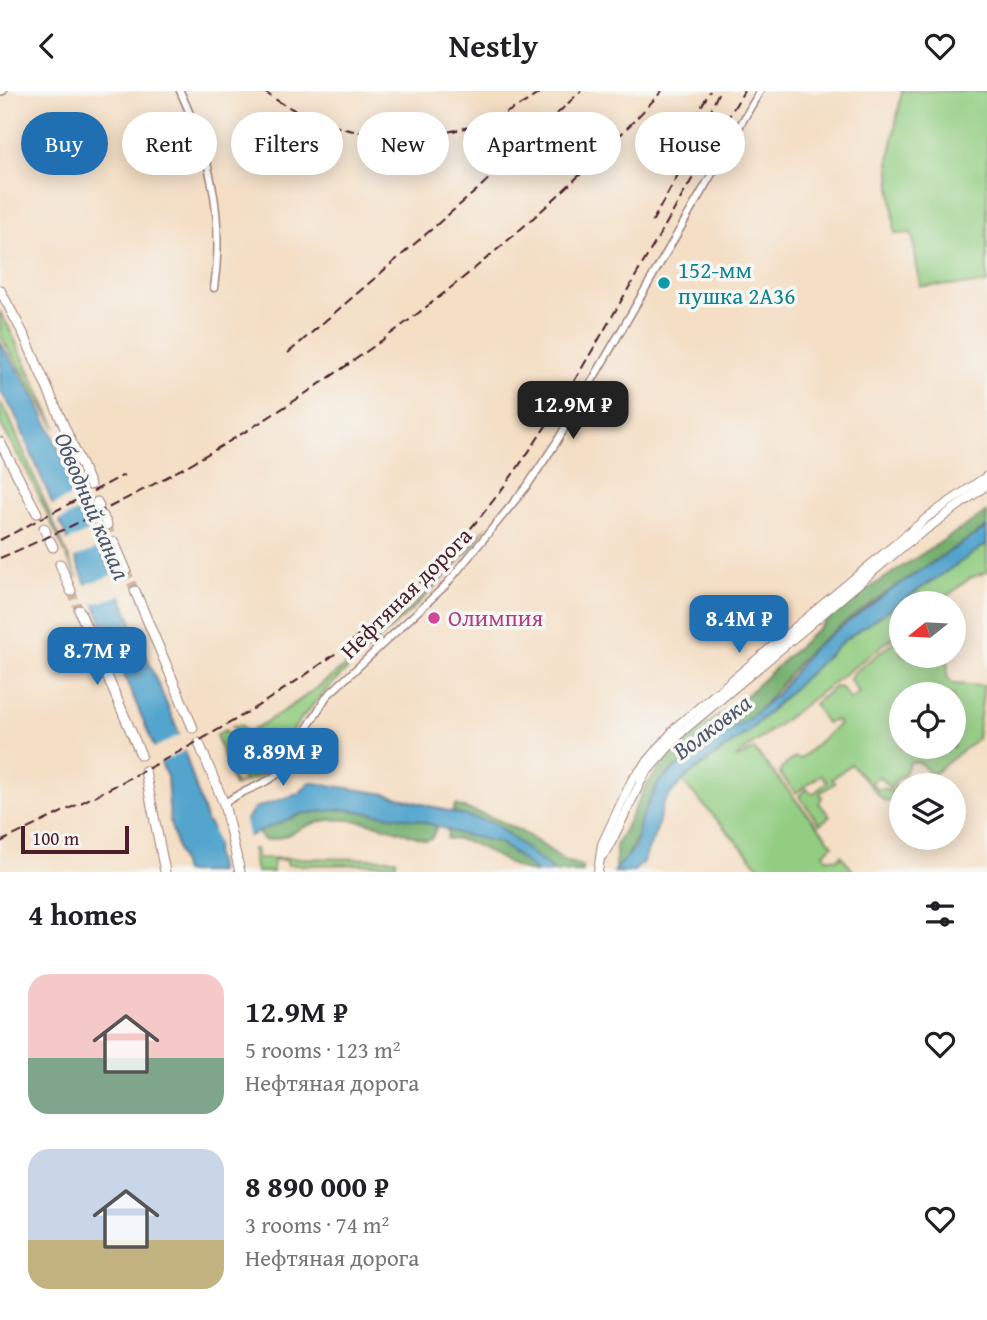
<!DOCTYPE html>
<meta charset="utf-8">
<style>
body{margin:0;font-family:"Gentium Book Plus",serif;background:#f2f2f2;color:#202124;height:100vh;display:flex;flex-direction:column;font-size:26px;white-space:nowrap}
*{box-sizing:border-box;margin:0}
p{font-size:23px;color:#757577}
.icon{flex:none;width:38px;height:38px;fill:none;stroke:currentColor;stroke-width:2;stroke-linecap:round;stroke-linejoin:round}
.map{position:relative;height:781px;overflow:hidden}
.panel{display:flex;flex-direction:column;background:#fff;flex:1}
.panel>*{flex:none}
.hud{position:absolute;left:21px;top:21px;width:945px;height:63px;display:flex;gap:14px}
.needle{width:46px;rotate:252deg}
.buttons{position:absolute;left:889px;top:500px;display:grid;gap:14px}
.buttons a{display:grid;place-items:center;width:77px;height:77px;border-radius:50%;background:#fff;box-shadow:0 4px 18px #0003;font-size:35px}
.scale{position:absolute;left:21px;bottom:18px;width:108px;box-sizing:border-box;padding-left:7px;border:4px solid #4a1f2b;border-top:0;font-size:19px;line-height:24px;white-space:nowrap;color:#4a1f2b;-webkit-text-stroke:5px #f6f6f2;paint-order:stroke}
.price{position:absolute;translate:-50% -60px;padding:0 16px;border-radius:14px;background:#1f6fb2;color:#fff;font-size:23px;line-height:46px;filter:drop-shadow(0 2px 4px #0008)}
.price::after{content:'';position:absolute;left:50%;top:42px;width:21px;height:16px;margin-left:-10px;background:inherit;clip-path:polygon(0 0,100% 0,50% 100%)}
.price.current{background:#222;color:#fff}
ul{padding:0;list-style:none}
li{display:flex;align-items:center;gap:21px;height:175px;padding:0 28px}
li span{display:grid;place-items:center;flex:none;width:196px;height:140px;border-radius:21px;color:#555}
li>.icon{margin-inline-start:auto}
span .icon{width:84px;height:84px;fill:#fffc;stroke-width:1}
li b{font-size:30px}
h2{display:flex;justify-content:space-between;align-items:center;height:84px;padding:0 28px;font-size:30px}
.pill{padding:0 24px;border-radius:32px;background:#fff;box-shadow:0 4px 18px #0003;font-size:24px;line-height:63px}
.pill.current{background:#1f6fb2;color:#fff}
header{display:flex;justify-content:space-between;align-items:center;height:91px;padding:0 28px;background:#fff;font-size:32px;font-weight:700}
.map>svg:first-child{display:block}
.green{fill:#93cd82;stroke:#6e7656;stroke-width:2;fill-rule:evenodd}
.forest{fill:#76b070;stroke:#60684e;stroke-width:2}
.water{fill:#52a5cd;stroke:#4e627c;stroke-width:2}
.pier{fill:#f4dec4}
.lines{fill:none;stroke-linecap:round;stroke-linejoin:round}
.secondary-tunnel{stroke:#d2b8a5;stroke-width:9;stroke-dasharray:9 4.5;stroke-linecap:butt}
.minor-casing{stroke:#9f7e78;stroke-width:9}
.tertiary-casing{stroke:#9f7e78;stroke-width:10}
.secondary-casing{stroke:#9f7e78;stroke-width:11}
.minor{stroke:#fff;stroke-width:6}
.tertiary{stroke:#fff;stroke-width:8}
.secondary{stroke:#fff;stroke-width:9}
.rail{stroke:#4a1f2b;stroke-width:2;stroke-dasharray:10 5;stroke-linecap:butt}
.culture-dot{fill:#0f9aa8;stroke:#f6f6f2;stroke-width:2.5}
.hotel-dot{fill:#d1479c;stroke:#f6f6f2;stroke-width:2.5}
.labels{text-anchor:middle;stroke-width:7;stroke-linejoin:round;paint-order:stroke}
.culture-label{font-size:23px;fill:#0d838f;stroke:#f6f6f2;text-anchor:start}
.street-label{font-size:23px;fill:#4a1f2b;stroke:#f6f6f2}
.hotel-label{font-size:23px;fill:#b23c85;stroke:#f6f6f2;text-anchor:start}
.water-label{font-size:24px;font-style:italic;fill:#4d556c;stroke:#f6f6f2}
</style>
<header><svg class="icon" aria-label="back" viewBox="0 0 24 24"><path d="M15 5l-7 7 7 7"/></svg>Nestly<svg class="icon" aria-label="heart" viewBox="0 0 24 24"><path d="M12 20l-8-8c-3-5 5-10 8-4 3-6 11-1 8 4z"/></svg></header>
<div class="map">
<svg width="987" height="781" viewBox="0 0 987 781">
<rect width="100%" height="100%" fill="#f6f6f2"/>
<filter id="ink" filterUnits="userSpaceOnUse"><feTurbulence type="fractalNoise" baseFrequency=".0143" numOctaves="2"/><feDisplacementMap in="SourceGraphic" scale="14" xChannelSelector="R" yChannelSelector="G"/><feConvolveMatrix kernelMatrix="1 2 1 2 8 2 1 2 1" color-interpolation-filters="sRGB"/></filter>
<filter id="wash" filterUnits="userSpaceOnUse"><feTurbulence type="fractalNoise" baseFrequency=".00686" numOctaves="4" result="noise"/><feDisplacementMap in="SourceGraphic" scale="28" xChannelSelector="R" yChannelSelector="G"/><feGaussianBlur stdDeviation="1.57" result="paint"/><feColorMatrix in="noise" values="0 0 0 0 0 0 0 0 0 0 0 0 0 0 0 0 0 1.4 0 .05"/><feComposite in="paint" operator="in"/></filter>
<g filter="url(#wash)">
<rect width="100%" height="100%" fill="#f4dec4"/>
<g class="green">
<polygon points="902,0 987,0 987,193 920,195 912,142 895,143 889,69"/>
<polygon points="0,221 9,237 56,337 0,244"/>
<polygon points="0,311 8,324 77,487 28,382 0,332"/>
<path d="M487 435C430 519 333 573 280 657L274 660 243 647 232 635 241 634 248 641C329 598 429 507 487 435Z"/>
<polygon points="987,453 987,481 970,487 937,513 901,513 901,540 736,666 738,667 754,658 833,754 824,762 826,767 838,768 841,764 854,781 764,781 682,690 747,642 843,550"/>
<path d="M901 545V565H942L948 572 947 586 953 593 984 595 977 648 932 684 919 671H910L904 683 892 693 897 697 905 691 907 695H901L900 708 879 685 871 691 877 698H886L896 706V711L884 710 851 673 832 688 835 692 820 702 822 706 819 712 830 725 820 733 799 705 806 698 813 703 827 691 821 684 796 702 780 683 781 678 795 666 800 668 839 633 836 629 826 632 814 613 835 596 842 597 850 609 859 602 850 589 852 583ZM901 604H954V656H901Z"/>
<polygon points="225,639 232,649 258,665 251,675 243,670 228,674 235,694 244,691 242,685 253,681 263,668 272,672 274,679 234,695 216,644"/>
<polygon points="252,758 255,758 257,767 396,768 396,773 287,774 287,769 273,769 273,781 256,781"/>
</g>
<g class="forest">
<path d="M987 421V436C929 473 870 510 816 554 792 574 777 604 752 625 724 648 687 662 661 690 638 716 643 754 616 778V755L647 693 684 648 739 611 843 514Z"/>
<polygon points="455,714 496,728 526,743 564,769 583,776 583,781 555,781 549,777 453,720"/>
<path d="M343 718 418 729 437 735 432 747 426 749C391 738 346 719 309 734 293 740 284 749 264 749L257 741 300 723Z"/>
<path d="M448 739 499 751 537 781C507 781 481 746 447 748Z"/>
</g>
<g class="water">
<polygon points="0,251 34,305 51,340 178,640 206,728 213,739 244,731 255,717 300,702 309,691 386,703 495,733 555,781 537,781 499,751 463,744 418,729 343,718 300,723 249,745 217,753 215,762 219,781 184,781 170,731 167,686 14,321 0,300"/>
<polygon points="987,436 987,453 843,550 747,642 686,685 663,712 656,741 643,771 633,781 614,781 635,756 641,727 660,690 703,655 751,626 777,603 814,556 894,497"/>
</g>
<g class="pier">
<polygon points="80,400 87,416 56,431 50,416"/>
<polygon points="96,438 104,455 72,468 65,451"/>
<polygon points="115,483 124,503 91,514 83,495"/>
<polygon points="183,642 188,658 158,673 152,658"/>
<polygon points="244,725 249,748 221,755 219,766 216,766 218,757 211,733 206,729 210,727 216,735"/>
</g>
</g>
<g filter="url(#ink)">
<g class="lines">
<g class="secondary-tunnel">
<polyline points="107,434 114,451"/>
<polyline points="126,479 135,500"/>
<polyline points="71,500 79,519"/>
</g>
<defs>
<g id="minor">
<path d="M180 0C210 65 225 124 214 197"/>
<polyline points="0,1 3,0"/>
<path d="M224 713C241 698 264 696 280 681L327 605 445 495 527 395 556 352 760 0"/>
</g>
<g id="tertiary">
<polyline points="601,766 607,760 644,684 683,640 906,453 987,394"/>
<polyline points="598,781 602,753 632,689 678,634 929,425 987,385"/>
</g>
<g id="secondary">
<polyline points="0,199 24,244 90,394"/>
<polyline points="0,351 37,422"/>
<polyline points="97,411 99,415"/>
<polyline points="103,425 107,434"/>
<polyline points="44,437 46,442"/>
<polyline points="50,450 53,456"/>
<polyline points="114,451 126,479"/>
<polyline points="60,473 71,500"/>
<polyline points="135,500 193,637"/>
<polyline points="79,519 141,664"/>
<polyline points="199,652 224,713 240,781"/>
<polyline points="145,680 165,781"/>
</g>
</defs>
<use href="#minor" class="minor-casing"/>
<use href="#tertiary" class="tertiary-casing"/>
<use href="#secondary" class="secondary-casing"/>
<use href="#minor" class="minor"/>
<use href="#tertiary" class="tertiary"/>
<use href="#secondary" class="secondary"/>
<g class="rail">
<path d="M263 0C345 59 459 61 542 0"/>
<polyline points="687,41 710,0"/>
<polyline points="652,131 702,40 719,0"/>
<polyline points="288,262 477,99 581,0"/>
<polyline points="0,449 124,384"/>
<path d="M0 467C247 362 480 198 662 0"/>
<path d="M0 751C145 682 310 600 425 487 505 408 561 314 617 217 659 145 701 72 744 0"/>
</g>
</g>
</g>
<circle class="culture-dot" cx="664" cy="192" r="7"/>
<circle class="hotel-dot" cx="434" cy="527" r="7"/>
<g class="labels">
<g class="culture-label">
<text x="678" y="187">152-мм<tspan x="678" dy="26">пушка 2А36</tspan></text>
</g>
<g class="street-label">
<text transform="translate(406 502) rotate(-45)" y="8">Нефтяная дорога</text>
</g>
<g class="hotel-label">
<text x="448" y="535">Олимпия</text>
</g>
<g class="water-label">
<text transform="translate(92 415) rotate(67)" y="8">Обводный канал</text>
<text transform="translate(712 636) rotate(-37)" y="8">Волковка</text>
</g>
</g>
</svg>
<div class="buttons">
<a><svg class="needle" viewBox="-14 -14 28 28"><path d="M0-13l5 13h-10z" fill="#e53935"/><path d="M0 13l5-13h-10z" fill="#757577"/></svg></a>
<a><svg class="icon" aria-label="locate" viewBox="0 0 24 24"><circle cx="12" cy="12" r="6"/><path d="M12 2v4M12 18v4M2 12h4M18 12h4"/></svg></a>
<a><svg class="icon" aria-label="layers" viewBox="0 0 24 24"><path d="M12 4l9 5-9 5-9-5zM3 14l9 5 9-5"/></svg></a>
</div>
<div class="scale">100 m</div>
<b class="price current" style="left:573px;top:350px">12.9M ₽</b>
<b class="price" style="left:739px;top:564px">8.4M ₽</b>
<b class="price" style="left:97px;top:596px">8.7M ₽</b>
<b class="price" style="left:283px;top:697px">8.89M ₽</b>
<div class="hud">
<a class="pill current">Buy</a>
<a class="pill">Rent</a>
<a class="pill">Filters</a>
<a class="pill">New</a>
<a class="pill">Apartment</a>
<a class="pill">House</a>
</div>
</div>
<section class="panel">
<h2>4 homes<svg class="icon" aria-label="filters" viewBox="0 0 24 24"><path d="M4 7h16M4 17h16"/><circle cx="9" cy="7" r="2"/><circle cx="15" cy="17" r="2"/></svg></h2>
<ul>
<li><span style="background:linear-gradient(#f6c9c9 60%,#7fa58c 0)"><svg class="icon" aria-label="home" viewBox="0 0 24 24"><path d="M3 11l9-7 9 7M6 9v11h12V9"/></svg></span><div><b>12.9M ₽</b><p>5 rooms · 123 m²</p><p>Нефтяная дорога</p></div><svg class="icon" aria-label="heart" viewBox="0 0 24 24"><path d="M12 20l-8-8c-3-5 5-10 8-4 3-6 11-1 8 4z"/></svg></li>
<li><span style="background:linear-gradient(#c9d6e8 65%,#c2b280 0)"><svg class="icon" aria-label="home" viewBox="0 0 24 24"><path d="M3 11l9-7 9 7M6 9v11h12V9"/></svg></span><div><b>8 890 000 ₽</b><p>3 rooms · 74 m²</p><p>Нефтяная дорога</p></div><svg class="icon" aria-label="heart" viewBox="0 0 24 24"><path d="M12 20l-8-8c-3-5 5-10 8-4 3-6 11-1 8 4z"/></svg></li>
</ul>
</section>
